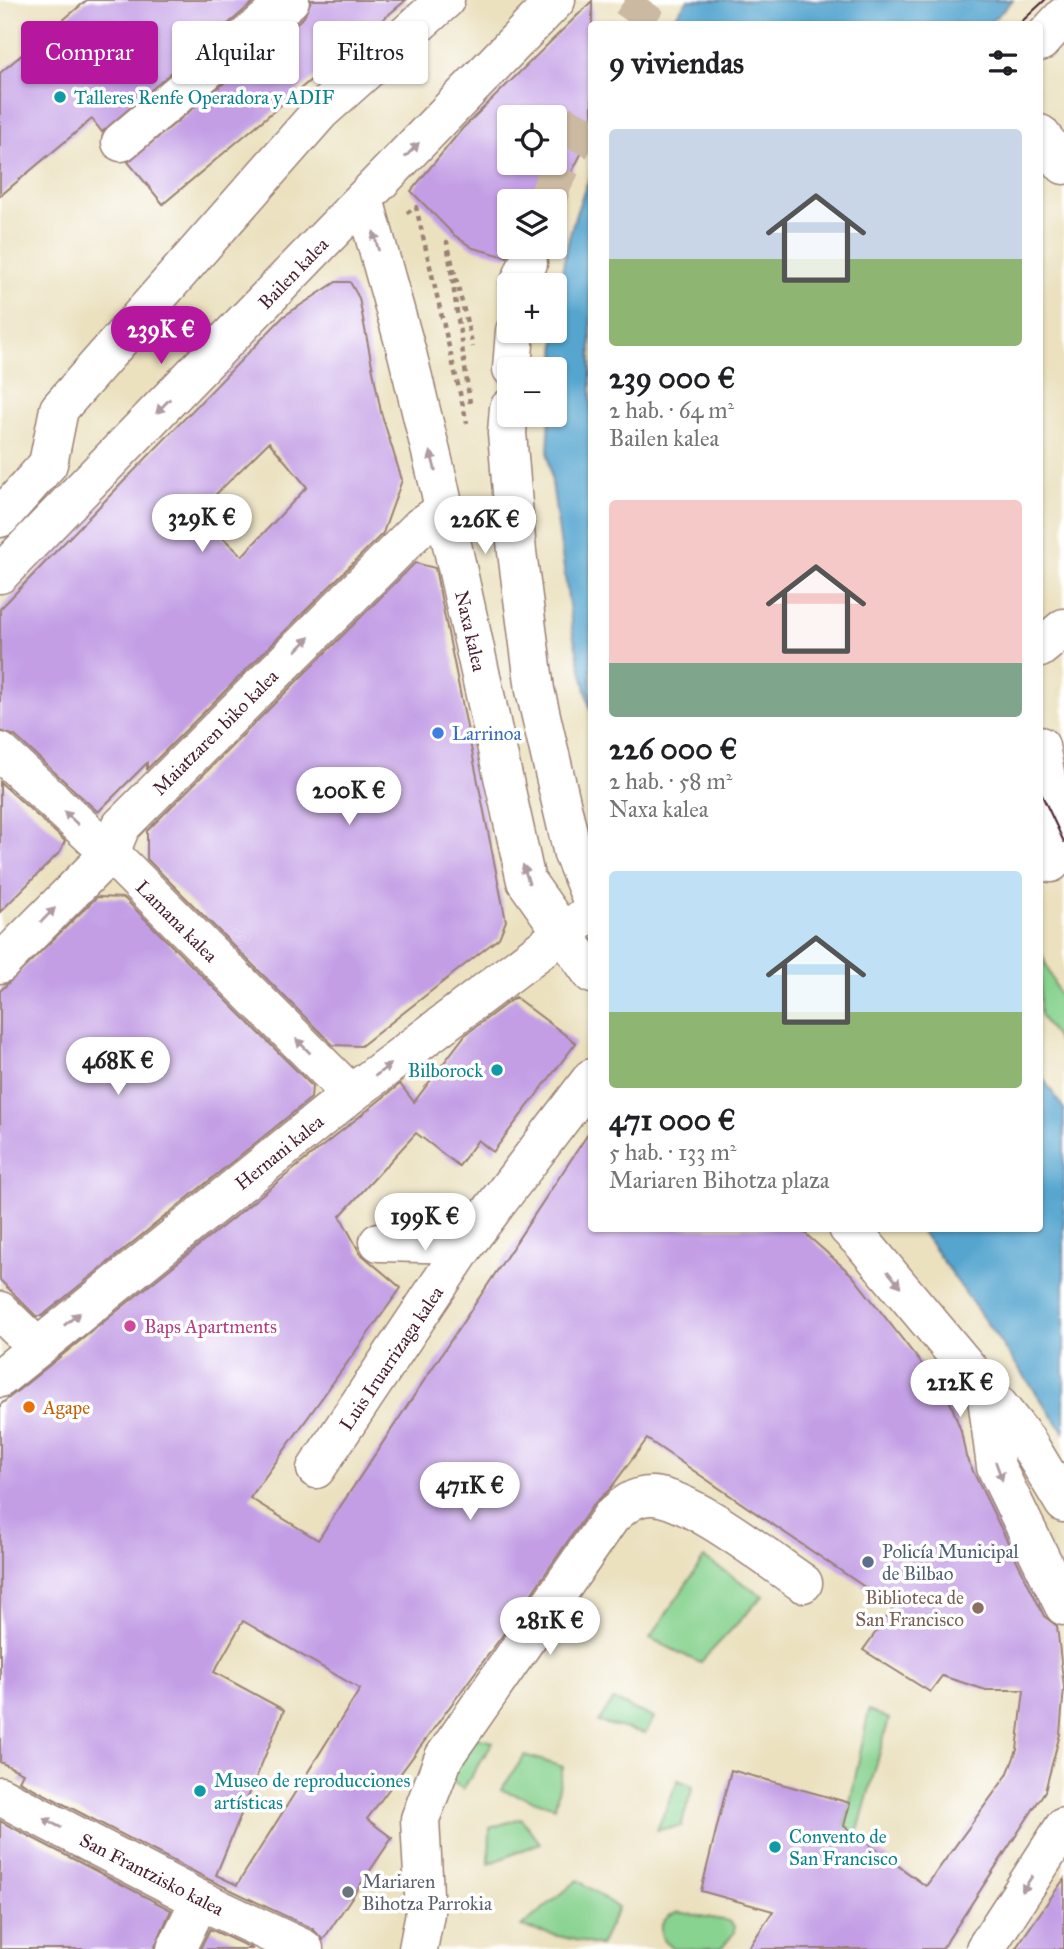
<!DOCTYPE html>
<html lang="es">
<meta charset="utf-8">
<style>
body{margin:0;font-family:"IM FELL Great Primer",serif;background:#f6f6f6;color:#202124;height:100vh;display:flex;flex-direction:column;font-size:26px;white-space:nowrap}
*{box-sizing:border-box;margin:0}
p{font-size:23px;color:#757577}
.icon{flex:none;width:38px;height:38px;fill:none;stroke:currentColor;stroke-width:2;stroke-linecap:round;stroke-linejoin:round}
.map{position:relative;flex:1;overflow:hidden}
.sheet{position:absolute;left:588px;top:21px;width:455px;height:1211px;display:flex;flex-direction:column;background:#fff;border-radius:7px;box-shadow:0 2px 5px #0004}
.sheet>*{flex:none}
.top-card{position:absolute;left:21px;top:21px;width:462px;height:63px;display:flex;gap:14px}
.tools{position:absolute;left:497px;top:105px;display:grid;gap:14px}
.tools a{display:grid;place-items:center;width:70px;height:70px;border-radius:7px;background:#fff;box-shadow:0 2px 5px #0004;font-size:35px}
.price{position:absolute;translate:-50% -60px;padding:0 16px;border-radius:24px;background:#fff;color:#222;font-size:23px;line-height:46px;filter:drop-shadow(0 2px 4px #0008)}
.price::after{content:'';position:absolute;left:50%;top:42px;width:21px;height:16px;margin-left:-10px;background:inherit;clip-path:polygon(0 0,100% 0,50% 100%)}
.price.on{background:#b5179e;color:#fff}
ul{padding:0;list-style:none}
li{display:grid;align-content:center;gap:14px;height:371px;padding:0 21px}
li span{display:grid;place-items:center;height:217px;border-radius:7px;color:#555}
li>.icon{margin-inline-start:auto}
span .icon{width:126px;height:126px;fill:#fffc;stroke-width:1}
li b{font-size:30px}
h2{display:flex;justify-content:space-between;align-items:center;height:84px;padding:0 21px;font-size:30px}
.tag{padding:0 24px;border-radius:7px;background:#fff;box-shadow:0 2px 5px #0004;font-size:24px;line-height:63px}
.tag.on{background:#b5179e;color:#fff}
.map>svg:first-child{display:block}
.green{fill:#88d390;stroke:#69795e;stroke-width:2}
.water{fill:#54a5cf;stroke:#4f627d;stroke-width:2}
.building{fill:#c39ee5;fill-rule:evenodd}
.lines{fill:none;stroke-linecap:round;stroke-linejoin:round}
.minor-tunnel{stroke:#cbbaa1;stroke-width:38;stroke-dasharray:38 19;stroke-linecap:butt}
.minor-casing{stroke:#9a8075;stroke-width:41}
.path{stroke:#9a8075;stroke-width:4.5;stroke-dasharray:5 5;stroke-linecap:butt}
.minor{stroke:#fff;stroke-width:38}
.tram{stroke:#4a1f2b;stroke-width:2}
.oneway{fill:#ae9aa0}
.culture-dot{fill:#0f9aa8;stroke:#fff;stroke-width:2.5}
.shop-dot{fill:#3f7fe0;stroke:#fff;stroke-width:2.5}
.hotel-dot{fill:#d1479c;stroke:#fff;stroke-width:2.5}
.food-dot{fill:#e8710a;stroke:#fff;stroke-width:2.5}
.service-dot{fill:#5c6f8a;stroke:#fff;stroke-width:2.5}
.education-dot{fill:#8d6e63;stroke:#fff;stroke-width:2.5}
.worship-dot{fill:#6b7280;stroke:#fff;stroke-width:2.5}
.labels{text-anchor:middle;stroke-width:7;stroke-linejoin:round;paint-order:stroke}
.culture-label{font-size:19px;fill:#0d838f;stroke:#fff;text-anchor:start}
.street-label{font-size:19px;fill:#4a1f2b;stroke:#fff}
.shop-label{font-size:19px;fill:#366cbe;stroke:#fff;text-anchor:start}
.hotel-label{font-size:19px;fill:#b23c85;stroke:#fff;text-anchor:start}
.food-label{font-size:19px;fill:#c56008;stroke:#fff;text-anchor:start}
.service-label{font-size:19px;fill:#4e5e75;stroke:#fff;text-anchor:start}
.education-label{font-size:19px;fill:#785e54;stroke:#fff;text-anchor:end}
.worship-label{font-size:19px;fill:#5b616d;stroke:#fff;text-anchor:start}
</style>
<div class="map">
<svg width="1064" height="1949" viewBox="0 0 1064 1949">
<rect width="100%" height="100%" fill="#fff"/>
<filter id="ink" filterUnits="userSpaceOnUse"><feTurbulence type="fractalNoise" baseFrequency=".0143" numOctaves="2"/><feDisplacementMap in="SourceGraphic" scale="14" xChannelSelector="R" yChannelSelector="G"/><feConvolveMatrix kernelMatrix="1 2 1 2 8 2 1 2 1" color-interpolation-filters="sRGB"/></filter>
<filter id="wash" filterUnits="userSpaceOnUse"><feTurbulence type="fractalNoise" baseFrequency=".00686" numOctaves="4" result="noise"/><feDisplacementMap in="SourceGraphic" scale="28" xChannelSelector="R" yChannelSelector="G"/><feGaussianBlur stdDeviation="1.57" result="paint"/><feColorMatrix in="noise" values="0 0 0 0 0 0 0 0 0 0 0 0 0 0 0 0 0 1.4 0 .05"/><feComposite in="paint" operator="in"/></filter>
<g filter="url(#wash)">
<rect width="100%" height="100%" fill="#ebe1bf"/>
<g class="green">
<polygon points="1040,951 1064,1006 1062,1047 1040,1015"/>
<polygon points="704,1558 763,1596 700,1663 650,1638"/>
<polygon points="613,1700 654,1718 645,1733 598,1722"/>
<polygon points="869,1710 889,1719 831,1928 818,1924 850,1803"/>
<polygon points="469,1736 493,1742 463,1789 446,1777"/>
<polygon points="525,1755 563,1767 555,1807 501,1790"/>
<polygon points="678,1780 693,1786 681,1826 657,1830"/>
<polygon points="521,1818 540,1843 489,1864 490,1828"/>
<polygon points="578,1880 618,1908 600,1946 521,1927"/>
<path d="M678 1912 728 1921 734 1926V1933L721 1949C708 1949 693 1949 680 1949 656 1945 654 1919 678 1912Z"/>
</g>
<g class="water">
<polygon points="688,0 1013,0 989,24 669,24"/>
<path d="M591 175V712L573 634 548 454 550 415H555C555 330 554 257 591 175Z"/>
<polygon points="1040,1074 1064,1109 1064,1432 920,1229 1040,1228"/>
</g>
<g id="blocks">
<g class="building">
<polygon points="87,0 256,0 102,132 92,119 0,196 0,73"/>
<polygon points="311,0 406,0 163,204 128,162 304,17"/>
<path d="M592 1V133L562 191 555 217V201H509V247H514L507 257 473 248 454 235 411 191 462 129ZM509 117H555V163H509Z"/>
<path d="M336 282H350L359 298 381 412 402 480 383 533 147 769V763L98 812 15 736 0 731V609L284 316ZM269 442 307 487 242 556 197 513Z"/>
<polygon points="415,563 435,568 506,921 499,938 361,1046 333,1045 147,859 147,831"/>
<polygon points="0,782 65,841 60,852 0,912"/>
<polygon points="97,897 124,898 312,1086 311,1098 42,1316 36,1316 0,1280 0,991"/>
<path d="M515 997 576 1043 493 1152 478 1140 459 1166 416 1133 340 1216 360 1253 401 1288 250 1498 318 1540 592 1128V1228H799L852 1275 949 1399 961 1431 966 1457 1044 1616 1057 1626 1064 1688 1060 1734 1045 1791 942 1949H748L773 1911 701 1891 731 1770 850 1803 844 1826 926 1886 1007 1775 1017 1750 1024 1690H986L942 1676 930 1692 863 1650 894 1607 647 1439 610 1489 593 1505 502 1636 367 1819 392 1838 323 1940 313 1929 210 1880 19 1781 23 1773 0 1762V1405L400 1084 414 1102 465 1035ZM243 1621 360 1689 237 1885 216 1875 284 1710 214 1672Z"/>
<polygon points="0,1821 171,1910 154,1949 0,1949"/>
<polygon points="1064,1879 1064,1949 1015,1949"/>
<polygon points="210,1929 253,1949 200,1949"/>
</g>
</g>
</g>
<g filter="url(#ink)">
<use href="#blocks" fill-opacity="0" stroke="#9a8075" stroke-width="2"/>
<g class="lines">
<g class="minor-tunnel">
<polyline points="631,24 648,0"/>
<polyline points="547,201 553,183 592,105"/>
</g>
<defs>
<g id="minor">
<polyline points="1040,42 1064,16"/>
<polyline points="1040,134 1064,165"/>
<polyline points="121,142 290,0"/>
<polyline points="364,199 407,353 438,481 526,881 592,974"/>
<polyline points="519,285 528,263"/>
<polyline points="512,369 515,331"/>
<polyline points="509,408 507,433 517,552 535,690 573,854 592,900"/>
<polyline points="0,518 48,464 59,409 321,111 445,0"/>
<polyline points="0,574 556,0"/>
<polyline points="1040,648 1064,628"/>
<polyline points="1040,746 1054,820 1051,863"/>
<polyline points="0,752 110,853 351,1094"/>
<polyline points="0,964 110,853 121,826 421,526 444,510"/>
<polyline points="848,1228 864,1244 986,1390 996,1467 1064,1606"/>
<polyline points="379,1242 466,1244"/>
<polyline points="0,1311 37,1347"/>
<polyline points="0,1378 351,1094 592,911"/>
<polyline points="986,1390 1026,1440 1064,1503"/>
<polyline points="316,1469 466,1244 592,1078"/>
<polyline points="0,1796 200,1900 304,1949"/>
<polyline points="176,1949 200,1900"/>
<path d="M418 1949 425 1913 420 1819 444 1757 611 1517C624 1505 635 1495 653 1496 691 1498 769 1560 803 1583"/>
<polyline points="985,1949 1064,1827"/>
</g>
</defs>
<use href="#minor" class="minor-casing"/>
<g class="path">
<polyline points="407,213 416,207 467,423"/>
<polyline points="470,403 447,242 473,347"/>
</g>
<use href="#minor" class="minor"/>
<g class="tram">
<polyline points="1019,24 1045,0"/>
<polyline points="1040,791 1064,842"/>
</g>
</g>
<defs><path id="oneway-solid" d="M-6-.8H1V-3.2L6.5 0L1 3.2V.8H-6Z" transform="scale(1.75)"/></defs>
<g class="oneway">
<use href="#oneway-solid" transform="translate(412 150) rotate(-46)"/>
<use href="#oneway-solid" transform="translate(376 241) rotate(-105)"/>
<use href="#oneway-solid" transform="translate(163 406) rotate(134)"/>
<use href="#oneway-solid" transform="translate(433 461) rotate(-104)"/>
<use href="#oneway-solid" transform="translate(303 644) rotate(-45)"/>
<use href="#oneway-solid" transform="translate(71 818) rotate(-137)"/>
<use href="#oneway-solid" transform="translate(526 874) rotate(-108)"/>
<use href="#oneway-solid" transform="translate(48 915) rotate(-45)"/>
<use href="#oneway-solid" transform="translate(303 1046) rotate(-135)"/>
<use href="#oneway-solid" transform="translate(383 1070) rotate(-38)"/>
<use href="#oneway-solid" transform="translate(894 1279) rotate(50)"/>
<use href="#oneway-solid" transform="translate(72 1319) rotate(-39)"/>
<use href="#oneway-solid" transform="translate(999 1471) rotate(70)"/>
<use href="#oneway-solid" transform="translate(52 1823) rotate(-153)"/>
<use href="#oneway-solid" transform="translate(1027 1884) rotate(123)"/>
</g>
</g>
<g class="culture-dot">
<circle cx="60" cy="97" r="7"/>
<circle cx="497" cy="1070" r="7"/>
<circle cx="200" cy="1791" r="7"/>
<circle cx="775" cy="1847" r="7"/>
</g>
<circle class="shop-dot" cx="438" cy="733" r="7"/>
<circle class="hotel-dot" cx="130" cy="1326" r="7"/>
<circle class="food-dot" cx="29" cy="1407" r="7"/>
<circle class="service-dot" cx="868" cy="1562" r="7"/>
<circle class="education-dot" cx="978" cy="1608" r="7"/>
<circle class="worship-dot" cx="348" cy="1892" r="7"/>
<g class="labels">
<g class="culture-label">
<text x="74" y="104">Talleres Renfe Operadora y ADIF</text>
<text x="483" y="1077" text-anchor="end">Bilborock</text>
<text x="214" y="1787">Museo de reproducciones<tspan x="214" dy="22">artísticas</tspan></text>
<text x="789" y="1843">Convento de<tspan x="789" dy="22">San Francisco</tspan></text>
</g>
<g class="street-label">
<text transform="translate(293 273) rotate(-46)" y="7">Bailen kalea</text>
<text transform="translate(471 631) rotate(77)" y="7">Naxa kalea</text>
<text transform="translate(215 732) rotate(-45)" y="7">Maiatzaren biko kalea</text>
<text transform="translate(177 921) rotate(45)" y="7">Lamana kalea</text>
<text transform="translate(279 1152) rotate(-39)" y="7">Hernani kalea</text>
<text transform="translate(391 1358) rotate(-56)" y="7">Luis Iruarrizaga kalea</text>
<text transform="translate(152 1874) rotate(27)" y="7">San Frantzisko kalea</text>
</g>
<g class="shop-label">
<text x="452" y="740">Larrinoa</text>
</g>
<g class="hotel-label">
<text x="144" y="1333">Baps Apartments</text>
</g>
<g class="food-label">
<text x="43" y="1414">Agape</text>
</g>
<g class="service-label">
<text x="882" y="1558">Policía Municipal<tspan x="882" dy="22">de Bilbao</tspan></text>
</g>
<g class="education-label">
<text x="964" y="1604">Biblioteca de<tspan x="964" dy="22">San Francisco</tspan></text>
</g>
<g class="worship-label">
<text x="362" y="1888">Mariaren<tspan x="362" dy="22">Bihotza Parrokia</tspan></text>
</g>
</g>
</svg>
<div class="tools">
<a><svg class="icon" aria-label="locate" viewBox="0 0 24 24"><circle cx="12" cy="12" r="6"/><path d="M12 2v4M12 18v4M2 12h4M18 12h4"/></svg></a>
<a><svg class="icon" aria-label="layers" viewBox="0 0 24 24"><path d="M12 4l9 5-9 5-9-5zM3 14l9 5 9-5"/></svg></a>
<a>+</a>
<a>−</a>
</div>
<b class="price on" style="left:161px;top:366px">239K €</b>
<b class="price" style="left:202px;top:554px">329K €</b>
<b class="price" style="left:485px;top:556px">226K €</b>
<b class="price" style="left:349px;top:827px">200K €</b>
<b class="price" style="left:118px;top:1097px">468K €</b>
<b class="price" style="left:425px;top:1253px">199K €</b>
<b class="price" style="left:960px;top:1419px">212K €</b>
<b class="price" style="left:470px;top:1522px">471K €</b>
<b class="price" style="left:550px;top:1657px">281K €</b>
<div class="top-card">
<a class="tag on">Comprar</a>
<a class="tag">Alquilar</a>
<a class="tag">Filtros</a>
</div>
<section class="sheet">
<h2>9 viviendas<svg class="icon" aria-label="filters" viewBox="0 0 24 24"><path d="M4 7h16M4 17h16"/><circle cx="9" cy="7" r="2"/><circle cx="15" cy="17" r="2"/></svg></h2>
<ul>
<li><span style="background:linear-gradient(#c9d6e8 60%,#8fb573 0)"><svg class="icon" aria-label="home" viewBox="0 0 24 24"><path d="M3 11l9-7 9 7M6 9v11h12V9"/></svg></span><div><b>239 000 €</b><p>2 hab. · 64 m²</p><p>Bailen kalea</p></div></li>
<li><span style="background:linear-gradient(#f6c9c9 75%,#7fa58c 0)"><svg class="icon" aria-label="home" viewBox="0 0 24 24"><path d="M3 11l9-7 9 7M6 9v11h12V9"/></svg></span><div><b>226 000 €</b><p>2 hab. · 58 m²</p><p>Naxa kalea</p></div></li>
<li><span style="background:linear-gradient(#bfe0f5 65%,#8fb573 0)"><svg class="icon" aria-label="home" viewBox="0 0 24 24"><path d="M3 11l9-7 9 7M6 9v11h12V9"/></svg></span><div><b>471 000 €</b><p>5 hab. · 133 m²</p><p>Mariaren Bihotza plaza</p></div></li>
</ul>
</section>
</div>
